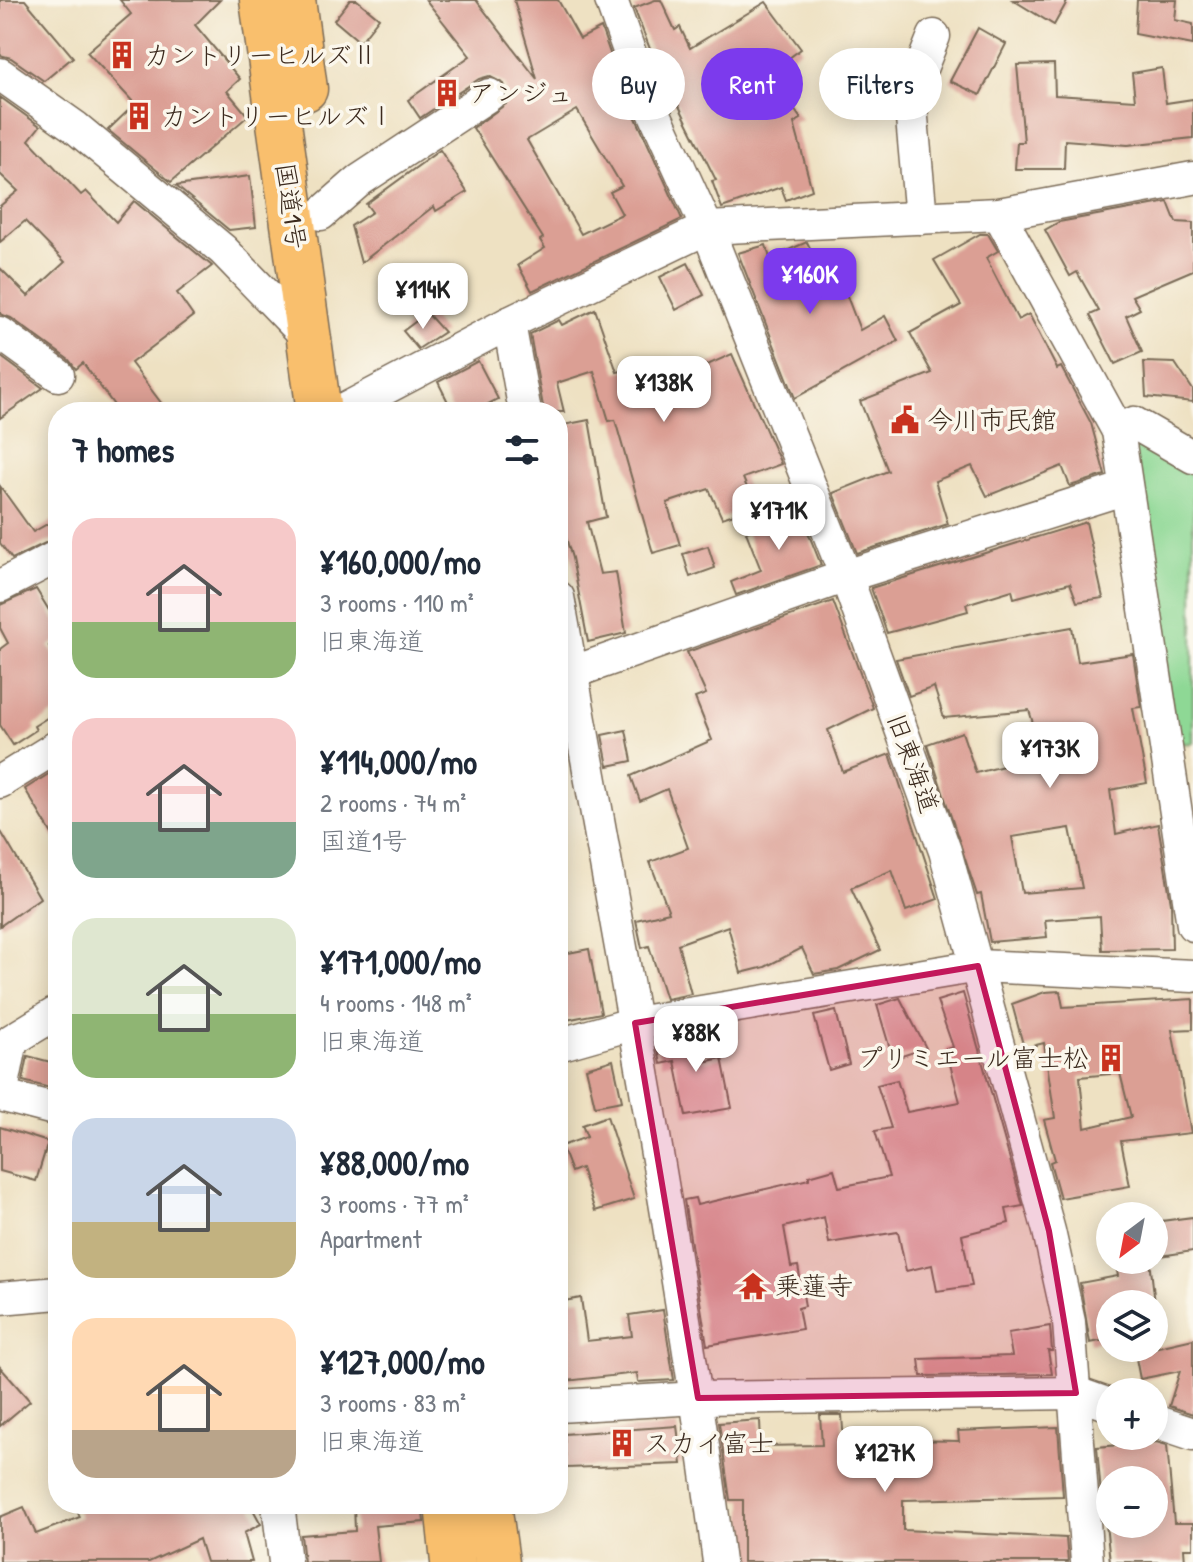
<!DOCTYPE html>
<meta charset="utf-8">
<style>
body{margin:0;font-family:"Patrick Hand","Klee One",sans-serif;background:#f2f2f3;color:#1f2937;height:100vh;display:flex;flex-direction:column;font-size:30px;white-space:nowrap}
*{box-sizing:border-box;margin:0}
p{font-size:26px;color:#747a83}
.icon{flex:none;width:44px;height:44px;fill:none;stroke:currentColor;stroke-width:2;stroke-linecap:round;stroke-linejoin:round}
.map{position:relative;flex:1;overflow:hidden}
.side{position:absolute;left:48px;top:402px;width:520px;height:1112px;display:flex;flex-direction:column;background:#fff;border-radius:32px;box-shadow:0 4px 20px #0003}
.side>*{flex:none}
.hud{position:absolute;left:592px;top:48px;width:480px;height:72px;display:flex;gap:16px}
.needle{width:52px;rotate:212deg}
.controls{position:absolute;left:1096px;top:1202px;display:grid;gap:16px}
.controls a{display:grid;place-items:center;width:72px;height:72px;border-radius:50%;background:#fff;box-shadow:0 4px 20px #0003;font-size:40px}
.price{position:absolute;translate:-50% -68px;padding:0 18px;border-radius:16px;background:#fff;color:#222;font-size:26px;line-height:52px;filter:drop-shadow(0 2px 4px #0008)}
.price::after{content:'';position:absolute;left:50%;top:48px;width:24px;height:18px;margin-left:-12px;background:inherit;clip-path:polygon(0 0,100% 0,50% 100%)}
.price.current{background:#7c3aed;color:#fff}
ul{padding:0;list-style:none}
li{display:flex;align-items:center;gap:24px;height:200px;padding:0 24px}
li span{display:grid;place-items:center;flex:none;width:224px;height:160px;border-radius:24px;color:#555}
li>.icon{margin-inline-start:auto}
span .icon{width:96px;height:96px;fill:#fffc;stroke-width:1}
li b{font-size:34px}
h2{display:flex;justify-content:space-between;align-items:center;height:96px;padding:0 24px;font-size:34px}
.pill{padding:0 28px;border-radius:36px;background:#fff;box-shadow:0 4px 20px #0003;font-size:28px;line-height:72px}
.pill.current{background:#7c3aed;color:#fff}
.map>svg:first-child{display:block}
.green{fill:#8ed895;stroke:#64815a;stroke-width:2}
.building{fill:#db9f94;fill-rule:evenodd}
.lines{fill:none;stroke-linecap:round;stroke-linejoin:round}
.minor-casing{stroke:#7a6a57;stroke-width:35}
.highway-casing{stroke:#7a6a57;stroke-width:47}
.minor{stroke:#fff;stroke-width:32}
.highway{stroke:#f9bf6d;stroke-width:44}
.marked{fill:#c2185b;fill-opacity:0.2;stroke:#c2185b;stroke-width:6;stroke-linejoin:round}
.labels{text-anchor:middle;stroke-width:7;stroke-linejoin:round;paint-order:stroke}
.poi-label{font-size:26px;fill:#3b2a1e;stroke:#fbf7ec;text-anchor:start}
.street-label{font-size:26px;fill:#3b2a1e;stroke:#fbf7ec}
</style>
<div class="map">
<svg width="1193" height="1562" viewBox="0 0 1193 1562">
<rect width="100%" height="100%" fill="#fbf7ec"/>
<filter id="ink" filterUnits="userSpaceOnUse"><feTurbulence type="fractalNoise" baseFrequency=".0125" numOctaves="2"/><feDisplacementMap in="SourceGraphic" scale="16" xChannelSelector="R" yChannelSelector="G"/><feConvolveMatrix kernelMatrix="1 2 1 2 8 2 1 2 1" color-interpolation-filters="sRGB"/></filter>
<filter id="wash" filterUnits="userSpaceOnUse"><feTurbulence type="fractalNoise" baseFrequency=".006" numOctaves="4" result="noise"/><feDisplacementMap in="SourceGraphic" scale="32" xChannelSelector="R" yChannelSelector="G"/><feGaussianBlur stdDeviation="1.8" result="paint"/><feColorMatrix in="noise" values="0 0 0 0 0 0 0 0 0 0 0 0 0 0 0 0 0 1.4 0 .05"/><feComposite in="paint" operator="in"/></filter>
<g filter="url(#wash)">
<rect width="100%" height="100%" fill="#eee1c2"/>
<polygon class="green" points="1140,440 1193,476 1193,743 1177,744 1132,446"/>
<g id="blocks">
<g class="building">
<polygon points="0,0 25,0 73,57 44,81 11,58 0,55"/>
<polygon points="120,0 220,0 195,25 240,79 227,91 248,116 171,182 108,130 135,104 87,52 131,14"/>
<polygon points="350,0 357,0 379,18 360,42 334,20"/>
<path d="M426 0H476L537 79 514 0H558L580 39 601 28 622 87 682 219 532 291 518 265 545 248 540 240 543 238 473 128 506 104 508 95 504 84 489 76 479 79 420 118 408 100 470 56ZM577 110 622 186 610 192 622 214 581 234 527 140Z"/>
<polygon points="655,0 661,0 675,30 680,27 690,48 766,2 801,49 769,73 801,119 794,123 812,190 786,200 781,187 722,208 712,181 716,180 677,102 672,105 634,8"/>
<polygon points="1013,0 1068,0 1054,25"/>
<polygon points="1137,0 1177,0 1175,20 1193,24 1193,45 1135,34"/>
<polygon points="978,28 1006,44 980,95 950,81"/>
<polygon points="1054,64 1055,95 1135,100 1132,73 1162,68 1166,103 1193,99 1193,138 1128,145 1065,140 1064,169 1015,169 1017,142 1024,142 1017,65"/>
<polygon points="0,97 40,126 29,140 81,195 86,191 116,222 134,201 212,266 177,293 193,316 131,363 168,412 119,412 83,363 76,369 69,360 11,318 0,314 0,268 28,296 65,262 25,221 0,242 0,206 18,191 0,174"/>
<polygon points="440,150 467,192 436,211 434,206 361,263 351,226 372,212 366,204"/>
<polygon points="250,176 256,227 229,230 176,186"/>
<polygon points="1168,202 1176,222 1193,223 1193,270 1132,296 1140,309 1126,316 1142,352 1115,364 1090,315 1099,311 1077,272 1070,276 1045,230 1059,222"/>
<polygon points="980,234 988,234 998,251 986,258 1018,320 1029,314 1057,369 1061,367 1091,423 1105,475 1070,486 1062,466 987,496 972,466 935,481 948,524 857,553 833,493 888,471 860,401 932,373 910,333 961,305 934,260"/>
<polygon points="807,242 815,258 830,252 860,330 885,316 898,341 795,398 738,253 766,245 770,258"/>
<polygon points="688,263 704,295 676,310 660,277"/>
<polygon points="595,309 617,372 646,366 652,393 700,374 698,369 732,354 781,464 743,478 755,507 722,518 709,489 667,503 680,545 653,553 615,420 609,421 594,371 557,383 564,412 544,412 530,334 559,320 562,325"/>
<polygon points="427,313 444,332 418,349 403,331"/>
<polygon points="0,356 43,388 0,418"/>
<polygon points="478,361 498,399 473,412 453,412 438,382"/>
<polygon points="1144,362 1175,363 1193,390 1193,402 1146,397"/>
<polygon points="589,420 606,517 587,522 600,574 616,572 626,633 588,642 572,558 558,511 562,509 558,492 558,426"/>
<polygon points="0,486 33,532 58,518 58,537 12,559 0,543"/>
<polygon points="799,510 821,565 736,595 731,582 761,570 746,532"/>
<polygon points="1086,522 1103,598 1077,602 1070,583 1014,598 1012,590 966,604 968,611 887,633 871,588"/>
<polygon points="708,546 715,568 690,577 683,554"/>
<polygon points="36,589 58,625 58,640 49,646 58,660 58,711 34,726 36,730 13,745 0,725 0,649 8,643 0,628 0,605"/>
<polygon points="833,601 873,708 828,730 843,772 890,754 938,899 906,911 892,870 851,888 880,950 838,970 814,974 802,948 765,967 741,973 728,926 678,944 691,994 666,999 649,946 642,948 636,920 669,912 650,862 688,848 667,789 640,801 631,776 712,740 695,698 706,694 687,652"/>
<path d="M1072 627 1078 662 1133 654 1141 707 1133 708 1147 783 1110 790 1116 834 1158 824 1171 903 1172 949 1102 950 1100 916 1045 920 1047 937 990 942 981 894 977 895 927 744 962 732 976 773 1043 756 1029 710 944 718 934 687 909 696 896 659ZM1070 828 1082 888 1022 893 1012 837Z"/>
<polygon points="626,730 632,761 608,766 602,735"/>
<polygon points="58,768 58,844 25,789"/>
<polygon points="0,830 40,898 0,926"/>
<polygon points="589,949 601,1013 566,1020 558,981 558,955"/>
<path d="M1060 991 1063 1007 1193 999V1029L1172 1030 1191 1133 1121 1141 1130 1186 1060 1198 1050 1162 1055 1160 1044 1120 1055 1118 1044 1043 1024 1048 1012 1004 1045 992ZM1120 1073 1131 1117 1085 1128 1080 1077Z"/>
<polygon points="963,993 1023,1206 1006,1209 1009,1223 962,1235 972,1286 937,1291 932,1265 906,1271 898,1232 829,1243 824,1217 784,1227 791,1267 798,1266 805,1306 798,1308 802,1329 707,1345 684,1200 695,1198 697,1205 809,1179 809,1176 834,1169 839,1187 889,1177 875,1131 891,1128 877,1085 897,1080 907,1112 960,1102 946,1049 953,1047 937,1001"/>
<polygon points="900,998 926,1048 893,1059 877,1005"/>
<polygon points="836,1011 849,1064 829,1070 814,1016"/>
<polygon points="698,1032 703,1062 722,1058 732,1108 686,1116 675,1061 661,1064 656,1039"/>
<polygon points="28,1056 58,1064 58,1090 23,1081"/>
<polygon points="613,1060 622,1101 595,1106 586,1068"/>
<polygon points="607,1116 634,1199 595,1211 581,1168 571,1172 561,1146 587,1137 582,1125"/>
<polygon points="0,1127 48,1142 36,1181 0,1171"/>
<polygon points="1193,1217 1193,1251 1154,1257 1154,1222"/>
<polygon points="1115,1260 1150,1260 1155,1304 1110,1304 1110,1339 1090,1343 1080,1283 1118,1276"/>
<polygon points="581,1298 587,1341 632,1336 629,1315 663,1310 674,1380 638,1382 637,1373 566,1381 565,1360 558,1361 558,1302"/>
<polygon points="1050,1326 1052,1351 1048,1351 1052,1374 921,1376 919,1359 1012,1356 1008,1333"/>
<polygon points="1193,1339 1193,1414 1169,1406 1180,1371 1140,1379 1134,1348 1154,1348"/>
<polygon points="0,1367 30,1401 0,1426"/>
<polygon points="820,1415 842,1415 844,1444 902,1446 902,1440 959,1441 958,1431 1058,1427 1063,1496 903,1500 903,1530 1066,1538 1068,1562 743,1562 743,1500 730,1500 719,1423 760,1420 761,1446 822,1445"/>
<polygon points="677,1426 682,1464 566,1468 564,1434"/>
<polygon points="1156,1442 1167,1445 1174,1523 1193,1523 1193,1548 1184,1548 1185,1562 1110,1562 1106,1524 1154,1524 1154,1480 1110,1480 1110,1495 1101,1495 1097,1447"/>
<polygon points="74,1504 250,1504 261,1524 244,1533 252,1562 206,1562 199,1539 149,1562 0,1562 0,1517 24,1507 36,1534 80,1517"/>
<polygon points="354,1504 422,1504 424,1522 375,1526 379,1562 304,1562 301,1535 355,1531"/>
</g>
</g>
</g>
<g filter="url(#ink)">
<use href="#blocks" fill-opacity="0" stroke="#7a6a57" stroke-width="2"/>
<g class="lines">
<defs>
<g id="minor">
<polyline points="611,0 639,79 707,228 846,576 945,851 1049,1231 1069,1322 1087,1562"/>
<polyline points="0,74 75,127 223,250 311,341"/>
<polyline points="321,214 360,180 489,95"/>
<polyline points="999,214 1118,431 1193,925"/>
<polyline points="921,218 910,96 934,36"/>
<polyline points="509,323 525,412"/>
<polyline points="0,333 58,375"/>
<polyline points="340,412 509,323 707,228 999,214 1193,178"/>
<polyline points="1118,431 1134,423 1193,457"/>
<polyline points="0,586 58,556"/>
<path d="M558 597C615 918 677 1239 719 1562"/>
<polyline points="571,673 846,576 1126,488"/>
<polyline points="0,782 58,746"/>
<polyline points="558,1045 635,1023 978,966 1193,976"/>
<polyline points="0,1095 58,1110"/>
<polyline points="1,1095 12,1040 58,1012"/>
<polyline points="0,1298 58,1293"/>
<polyline points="558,1406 698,1398 1076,1393 1110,1405"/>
<polyline points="1154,1421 1193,1434"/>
<polyline points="278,1504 285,1562"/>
</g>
<g id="highway">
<polyline points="262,0 319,412"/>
<polyline points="293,0 305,89"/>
<polyline points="447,1504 453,1562"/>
<polyline points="489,1504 497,1562"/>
</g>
</defs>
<use href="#minor" class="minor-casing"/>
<use href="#highway" class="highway-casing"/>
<use href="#minor" class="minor"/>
<use href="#highway" class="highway"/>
</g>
</g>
<path class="marked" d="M978 966 1049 1231 1076 1393 698 1398 635 1023Z"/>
<defs>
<symbol id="building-bare" viewBox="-9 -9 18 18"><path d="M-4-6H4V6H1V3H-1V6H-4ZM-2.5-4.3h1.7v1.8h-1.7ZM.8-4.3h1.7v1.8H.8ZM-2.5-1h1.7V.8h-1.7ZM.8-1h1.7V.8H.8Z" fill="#c8321e" stroke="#fbf7ec" stroke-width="2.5" paint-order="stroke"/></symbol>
<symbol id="civic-bare" viewBox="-9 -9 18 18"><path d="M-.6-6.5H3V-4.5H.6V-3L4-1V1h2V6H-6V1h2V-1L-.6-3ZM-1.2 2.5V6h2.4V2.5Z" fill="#c8321e" stroke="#fbf7ec" stroke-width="2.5" paint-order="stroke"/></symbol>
<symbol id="temple-bare" viewBox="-9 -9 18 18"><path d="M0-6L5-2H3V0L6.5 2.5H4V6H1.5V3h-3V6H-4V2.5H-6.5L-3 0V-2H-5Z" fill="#c8321e" stroke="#fbf7ec" stroke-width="2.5" paint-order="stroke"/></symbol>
</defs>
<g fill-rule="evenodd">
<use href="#building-bare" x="102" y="35" width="40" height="40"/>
<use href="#building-bare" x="427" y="73" width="40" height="40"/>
<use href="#building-bare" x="119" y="96" width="40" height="40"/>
<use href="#civic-bare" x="885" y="400" width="40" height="40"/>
<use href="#building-bare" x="1091" y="1038" width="40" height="40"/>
<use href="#temple-bare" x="733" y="1266" width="40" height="40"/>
<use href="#building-bare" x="602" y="1423" width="40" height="40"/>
</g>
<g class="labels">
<g class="poi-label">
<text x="144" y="64">カントリーヒルズⅡ</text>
<text x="469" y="102">アンジュ</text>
<text x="161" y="125">カントリーヒルズⅠ</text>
<text x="927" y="429">今川市民館</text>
<text x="1089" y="1067" text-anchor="end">プリミエール富士松</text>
<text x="775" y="1295">乗蓮寺</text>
<text x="644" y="1452">スカイ富士</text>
</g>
<g class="street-label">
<text transform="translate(291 206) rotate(82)" y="9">国道1号</text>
<text transform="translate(913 763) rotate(70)" y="9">旧東海道</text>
</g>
</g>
</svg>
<div class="controls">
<a><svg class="needle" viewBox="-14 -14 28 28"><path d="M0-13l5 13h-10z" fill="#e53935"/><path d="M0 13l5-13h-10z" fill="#747a83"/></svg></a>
<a><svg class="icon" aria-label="layers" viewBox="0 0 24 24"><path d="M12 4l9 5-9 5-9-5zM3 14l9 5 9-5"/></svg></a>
<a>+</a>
<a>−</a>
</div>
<b class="price current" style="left:810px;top:316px">¥160K</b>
<b class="price" style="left:423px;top:331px">¥114K</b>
<b class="price" style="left:664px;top:424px">¥138K</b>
<b class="price" style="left:779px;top:552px">¥171K</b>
<b class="price" style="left:1050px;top:790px">¥173K</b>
<b class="price" style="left:696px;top:1074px">¥88K</b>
<b class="price" style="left:885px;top:1494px">¥127K</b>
<div class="hud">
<a class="pill">Buy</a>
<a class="pill current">Rent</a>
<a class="pill">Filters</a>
</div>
<section class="side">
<h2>7 homes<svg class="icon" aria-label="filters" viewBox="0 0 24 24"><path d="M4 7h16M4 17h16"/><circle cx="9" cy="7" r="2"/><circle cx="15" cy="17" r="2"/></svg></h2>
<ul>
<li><span style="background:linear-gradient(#f6c9c9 65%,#8fb573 0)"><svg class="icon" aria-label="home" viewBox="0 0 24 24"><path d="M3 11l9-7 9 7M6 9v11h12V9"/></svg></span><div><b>¥160,000/mo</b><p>3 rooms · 110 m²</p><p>旧東海道</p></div></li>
<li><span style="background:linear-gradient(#f6c9c9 65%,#7fa58c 0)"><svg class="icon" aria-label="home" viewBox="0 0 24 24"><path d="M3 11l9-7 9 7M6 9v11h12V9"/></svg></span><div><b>¥114,000/mo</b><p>2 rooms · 74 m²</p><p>国道1号</p></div></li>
<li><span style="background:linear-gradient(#dfe7d0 60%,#8fb573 0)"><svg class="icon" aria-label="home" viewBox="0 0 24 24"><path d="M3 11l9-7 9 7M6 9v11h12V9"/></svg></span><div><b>¥171,000/mo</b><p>4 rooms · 148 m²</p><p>旧東海道</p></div></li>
<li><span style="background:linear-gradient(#c9d6e8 65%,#c2b280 0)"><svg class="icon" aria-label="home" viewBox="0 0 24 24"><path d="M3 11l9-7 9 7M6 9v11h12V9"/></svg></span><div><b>¥88,000/mo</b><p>3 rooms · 77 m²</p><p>Apartment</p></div></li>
<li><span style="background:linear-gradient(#ffd9b3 70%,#b9a48a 0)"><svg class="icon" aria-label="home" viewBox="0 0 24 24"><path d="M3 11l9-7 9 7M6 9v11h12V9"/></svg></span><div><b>¥127,000/mo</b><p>3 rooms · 83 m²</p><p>旧東海道</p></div></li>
</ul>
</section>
</div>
